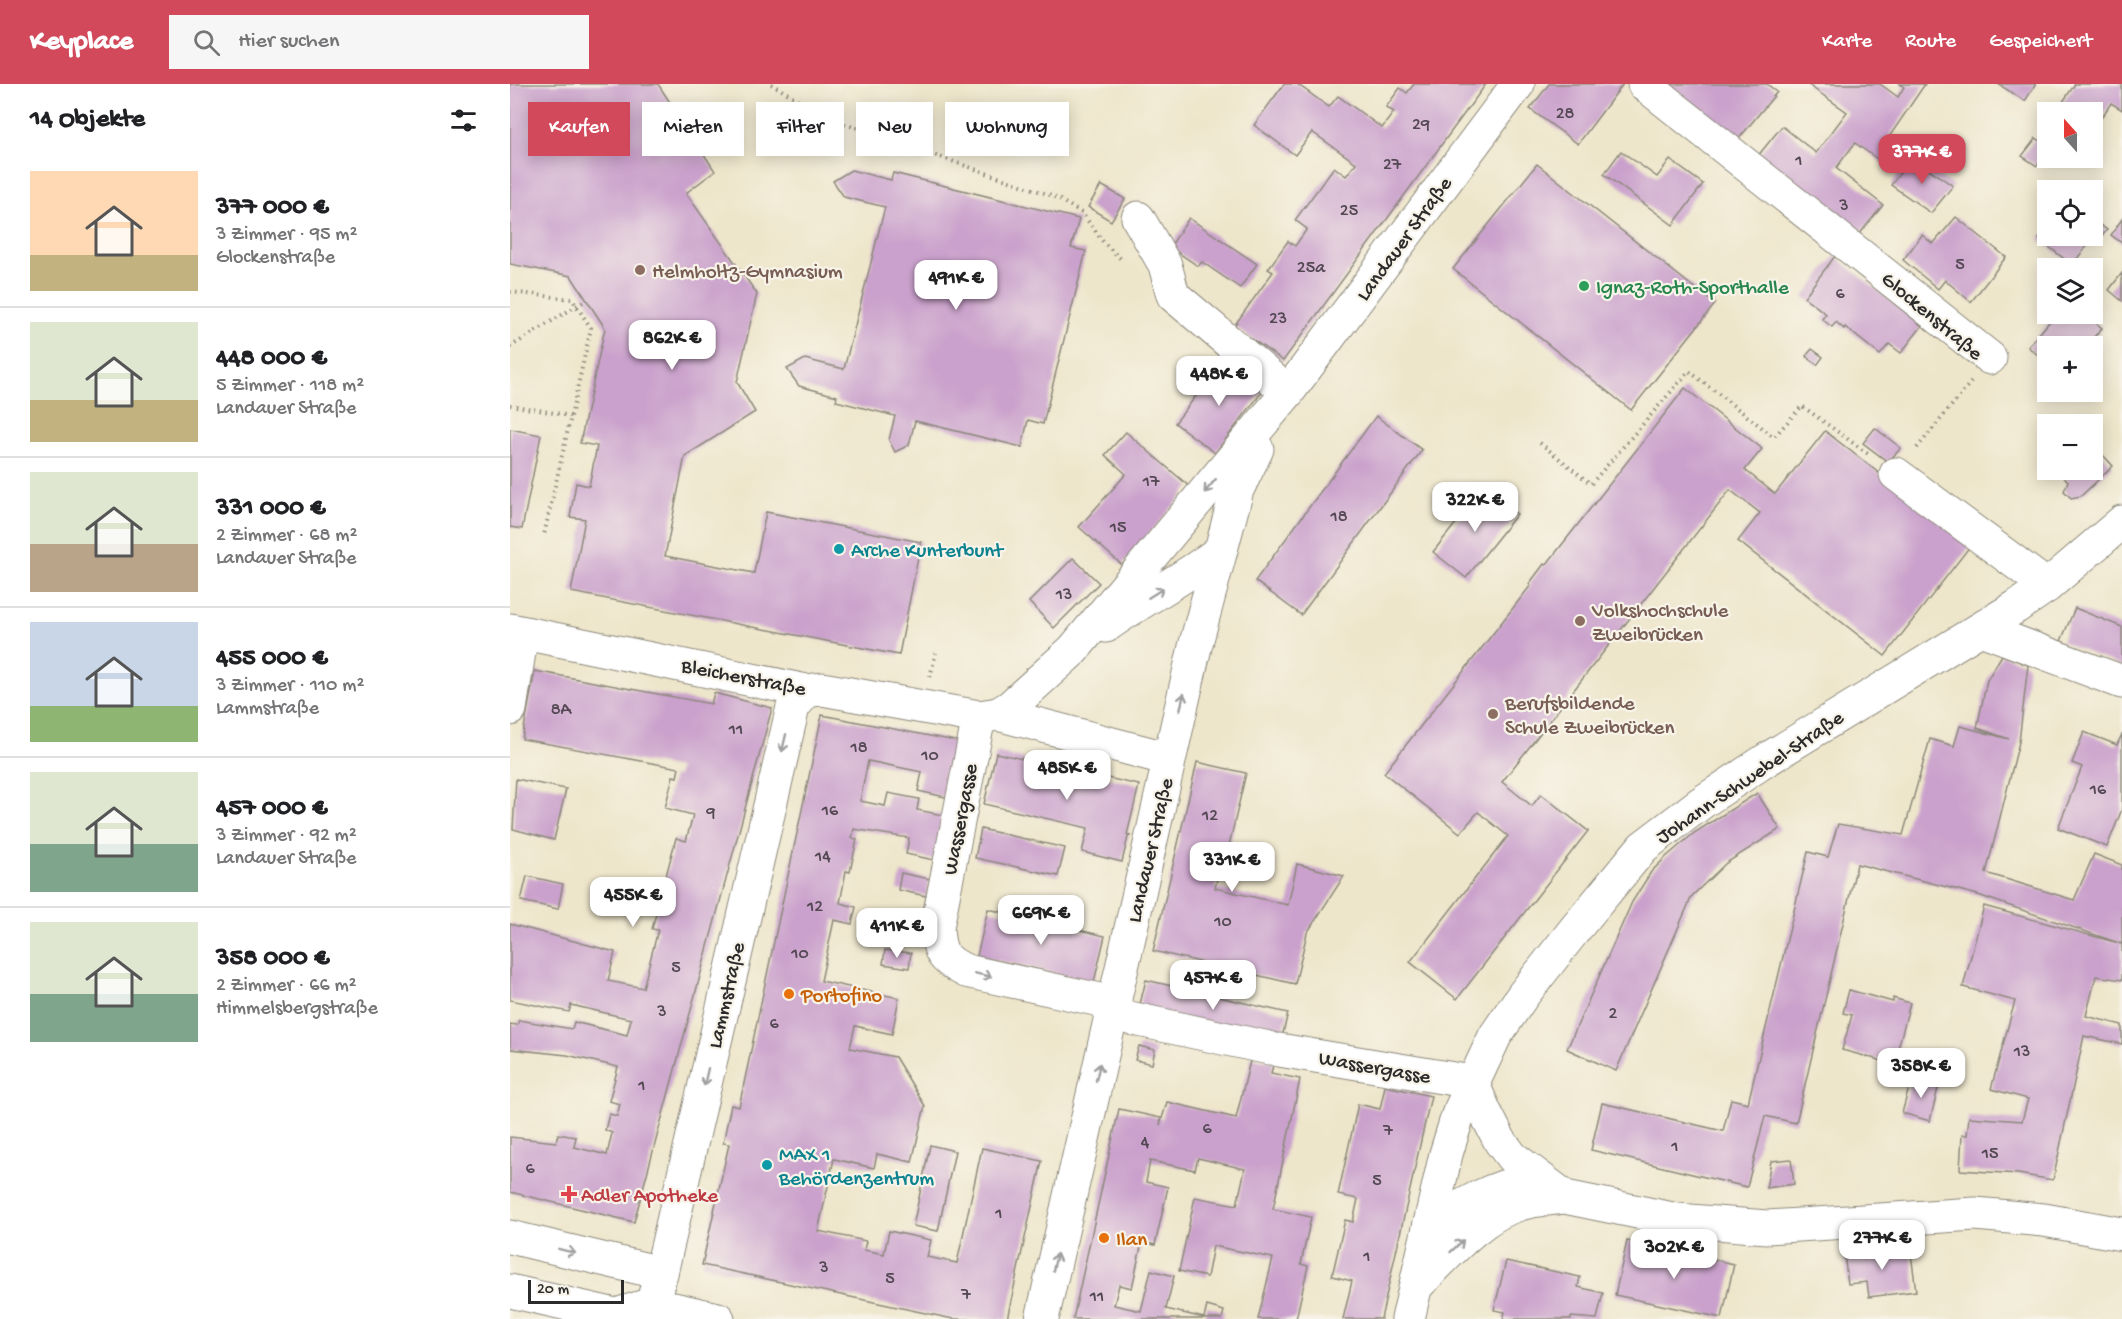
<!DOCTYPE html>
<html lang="de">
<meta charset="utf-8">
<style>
body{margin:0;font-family:"Gochi Hand",sans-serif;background:#f6f6f6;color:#202124;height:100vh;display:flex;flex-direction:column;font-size:22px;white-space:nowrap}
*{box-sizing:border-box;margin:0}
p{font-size:20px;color:#757577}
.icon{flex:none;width:33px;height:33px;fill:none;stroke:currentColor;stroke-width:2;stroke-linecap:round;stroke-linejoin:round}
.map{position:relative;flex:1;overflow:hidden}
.panel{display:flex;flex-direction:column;background:#fff;width:510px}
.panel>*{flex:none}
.guide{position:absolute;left:18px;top:18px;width:570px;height:54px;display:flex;gap:12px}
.needle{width:39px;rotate:339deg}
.tools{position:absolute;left:1527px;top:18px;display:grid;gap:12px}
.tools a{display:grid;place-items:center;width:66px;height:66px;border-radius:0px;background:#fff;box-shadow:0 3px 15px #0003;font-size:30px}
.scale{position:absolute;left:18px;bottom:15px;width:96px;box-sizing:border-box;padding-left:6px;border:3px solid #2b2b2b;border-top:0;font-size:16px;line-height:21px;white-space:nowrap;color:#2b2b2b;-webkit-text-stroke:4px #f7f3e8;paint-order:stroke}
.price{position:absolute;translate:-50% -51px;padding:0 14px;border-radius:12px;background:#fff;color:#222;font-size:20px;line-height:39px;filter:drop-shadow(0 2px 3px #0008)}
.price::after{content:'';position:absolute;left:50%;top:36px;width:18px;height:14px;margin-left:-9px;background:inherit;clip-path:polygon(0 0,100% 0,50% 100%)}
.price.current{background:#d1495b;color:#fff}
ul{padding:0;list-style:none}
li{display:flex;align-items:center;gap:18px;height:150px;padding:0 30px}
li+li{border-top:2px solid #e0e0e0}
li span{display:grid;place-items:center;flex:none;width:168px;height:120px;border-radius:0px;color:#555}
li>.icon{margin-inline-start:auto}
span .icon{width:72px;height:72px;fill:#fffc;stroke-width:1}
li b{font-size:26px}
h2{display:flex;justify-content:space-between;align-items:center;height:72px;padding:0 30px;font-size:26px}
.chip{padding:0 21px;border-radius:0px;background:#fff;box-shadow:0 3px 15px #0003;font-size:21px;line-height:54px}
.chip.current{background:#d1495b;color:#fff}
header{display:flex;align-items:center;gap:36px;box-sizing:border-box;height:84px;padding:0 30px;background:#d1495b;color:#fff}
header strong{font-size:28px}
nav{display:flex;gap:33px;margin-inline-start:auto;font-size:21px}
.search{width:420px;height:54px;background:#f6f6f6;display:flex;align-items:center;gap:15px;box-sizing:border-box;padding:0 21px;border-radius:0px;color:#757577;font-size:22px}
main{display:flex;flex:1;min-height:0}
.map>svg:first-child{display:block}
.building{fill:#caa1cc}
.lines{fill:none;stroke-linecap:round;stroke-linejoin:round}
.minor-casing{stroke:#8c887b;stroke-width:35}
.major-casing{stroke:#8c887b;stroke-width:35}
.path{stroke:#8c887b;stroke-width:4;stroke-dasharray:1.5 4.5;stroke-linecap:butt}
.minor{stroke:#fff;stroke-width:33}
.major{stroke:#fff;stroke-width:33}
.oneway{stroke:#a0a0a0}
.education-dot{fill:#8d6e63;stroke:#f7f3e8;stroke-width:2}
.leisure-dot{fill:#2e9e5b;stroke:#f7f3e8;stroke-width:2}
.culture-dot{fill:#0f9aa8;stroke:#f7f3e8;stroke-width:2}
.food-dot{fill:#e8710a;stroke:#f7f3e8;stroke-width:2}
.health-dot{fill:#e0444e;stroke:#f7f3e8;stroke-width:2}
.labels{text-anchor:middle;stroke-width:4.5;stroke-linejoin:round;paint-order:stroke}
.number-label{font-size:18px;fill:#534853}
.street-label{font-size:21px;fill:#2b2b2b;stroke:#f7f3e8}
.education-label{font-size:21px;fill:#785e54;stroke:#f7f3e8;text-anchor:start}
.leisure-label{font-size:21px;fill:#27864d;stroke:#f7f3e8;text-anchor:start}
.culture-label{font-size:21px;fill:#0d838f;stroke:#f7f3e8;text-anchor:start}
.food-label{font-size:21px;fill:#c56008;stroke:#f7f3e8;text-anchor:start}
.health-label{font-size:21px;fill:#be3a42;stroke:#f7f3e8;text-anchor:start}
</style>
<header>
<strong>Keyplace</strong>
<div class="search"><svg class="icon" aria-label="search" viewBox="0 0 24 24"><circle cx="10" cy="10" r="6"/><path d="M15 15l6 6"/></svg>Hier suchen</div>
<nav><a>Karte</a><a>Route</a><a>Gespeichert</a></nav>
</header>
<main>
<section class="panel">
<h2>14 Objekte<svg class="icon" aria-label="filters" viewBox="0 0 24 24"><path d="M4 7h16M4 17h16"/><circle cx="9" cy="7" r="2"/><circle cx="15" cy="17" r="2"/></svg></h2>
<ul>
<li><span style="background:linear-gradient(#ffd9b3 70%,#c2b280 0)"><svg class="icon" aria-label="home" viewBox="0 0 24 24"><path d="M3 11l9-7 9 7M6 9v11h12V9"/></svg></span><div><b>377 000 €</b><p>3 Zimmer · 95 m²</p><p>Glockenstraße</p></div></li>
<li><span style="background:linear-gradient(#dfe7d0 65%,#c2b280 0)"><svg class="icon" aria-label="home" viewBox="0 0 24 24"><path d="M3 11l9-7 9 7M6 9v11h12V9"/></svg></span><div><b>448 000 €</b><p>5 Zimmer · 118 m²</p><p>Landauer Straße</p></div></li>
<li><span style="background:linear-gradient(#dfe7d0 60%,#b9a48a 0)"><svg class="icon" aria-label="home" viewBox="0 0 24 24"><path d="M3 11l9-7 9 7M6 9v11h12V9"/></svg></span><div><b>331 000 €</b><p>2 Zimmer · 68 m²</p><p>Landauer Straße</p></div></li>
<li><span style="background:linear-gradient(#c9d6e8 70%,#8fb573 0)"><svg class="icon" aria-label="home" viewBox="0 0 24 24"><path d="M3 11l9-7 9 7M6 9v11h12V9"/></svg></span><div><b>455 000 €</b><p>3 Zimmer · 110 m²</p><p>Lammstraße</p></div></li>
<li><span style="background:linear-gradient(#dfe7d0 60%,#7fa58c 0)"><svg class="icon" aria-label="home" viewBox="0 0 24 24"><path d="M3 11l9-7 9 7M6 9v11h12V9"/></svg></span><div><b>457 000 €</b><p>3 Zimmer · 92 m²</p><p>Landauer Straße</p></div></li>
<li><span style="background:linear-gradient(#dfe7d0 60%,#7fa58c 0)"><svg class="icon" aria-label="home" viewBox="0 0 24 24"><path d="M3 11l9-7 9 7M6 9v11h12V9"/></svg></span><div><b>358 000 €</b><p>2 Zimmer · 66 m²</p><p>Himmelsbergstraße</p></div></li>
</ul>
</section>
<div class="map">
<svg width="1612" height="1235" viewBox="0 0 1612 1235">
<rect width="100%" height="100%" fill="#f7f3e8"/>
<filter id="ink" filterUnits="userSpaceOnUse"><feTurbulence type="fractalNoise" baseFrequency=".0167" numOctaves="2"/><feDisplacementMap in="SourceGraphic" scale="12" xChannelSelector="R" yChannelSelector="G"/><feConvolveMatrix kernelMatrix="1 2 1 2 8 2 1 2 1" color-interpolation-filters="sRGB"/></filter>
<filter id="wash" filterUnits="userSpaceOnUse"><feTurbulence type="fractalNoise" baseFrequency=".008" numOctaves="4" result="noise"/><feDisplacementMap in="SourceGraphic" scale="24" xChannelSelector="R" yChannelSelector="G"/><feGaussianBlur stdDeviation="1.35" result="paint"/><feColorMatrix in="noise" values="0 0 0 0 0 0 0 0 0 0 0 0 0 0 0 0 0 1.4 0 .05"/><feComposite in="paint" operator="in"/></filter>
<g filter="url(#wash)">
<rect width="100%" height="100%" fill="#eee6cb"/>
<g id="blocks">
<g class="building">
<polygon points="0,0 148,0 205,87 176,109 247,210 227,298 245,328 175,372 155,472 244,489 256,428 411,458 389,571 61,508 75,435 60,433 66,399 79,402 87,362 70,359 95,244 61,192 0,180"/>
<polygon points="774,0 787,0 819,23 828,12 872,44 884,28 876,23 890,4 897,9 904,0 976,0 773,277 724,242 763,188 758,185 778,157 785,162 797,145 785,136 824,83 836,92 846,79 802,48 785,71 744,41"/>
<polygon points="1039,0 1113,0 1068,60 1020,25"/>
<polygon points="1144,0 1257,0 1267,8 1222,63"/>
<polygon points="1297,0 1370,0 1388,13 1394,3 1390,0 1415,0 1377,56 1394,67 1381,85 1345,59 1326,84 1373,121 1344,157 1243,78 1272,42 1306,69 1337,28"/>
<polygon points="1488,0 1526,0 1515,17"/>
<polygon points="1565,0 1612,0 1612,26 1601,19 1582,48 1582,28 1546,28"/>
<polygon points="1526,54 1538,62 1538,67 1527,82 1512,72"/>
<polygon points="1111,67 1147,93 1160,76 1193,100 1163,141 1094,90"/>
<polygon points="1402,73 1443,102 1421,129 1381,101"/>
<polygon points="1027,80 1205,220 1121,326 943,185"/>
<polygon points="341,86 381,96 383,89 569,135 561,164 576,167 533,340 518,336 512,363 405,337 399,361 385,368 379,356 385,332 326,317 327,312 289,302 277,285 295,275 334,285 375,123 334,113 323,97"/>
<polygon points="591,101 615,115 601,137 578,123"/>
<polygon points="1446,133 1496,173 1461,218 1435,196 1428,205 1393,176 1412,151 1423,160"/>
<polygon points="679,134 747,180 730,204 692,178 688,182 660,163"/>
<polygon points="1582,135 1597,146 1585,160 1581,157 1562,181 1529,155 1538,144 1538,152 1582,152"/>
<polygon points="1612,135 1612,159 1601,151"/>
<polygon points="1325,172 1412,242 1391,269 1379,260 1370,271 1335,243 1334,245 1326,238 1322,243 1312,235 1316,230 1294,213"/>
<polygon points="1612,189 1612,217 1599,206"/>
<polygon points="1546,230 1575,230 1592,244 1576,262 1538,262 1538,279 1518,263"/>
<polygon points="1302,265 1313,273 1307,281 1296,272"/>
<polygon points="713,277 752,308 705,369 665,339"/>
<polygon points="1175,304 1250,363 1252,365 1235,386 1265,410 1315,347 1461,461 1375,572 1228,457 1250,429 1220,406 992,698 1022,722 1031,710 1078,747 947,915 900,878 998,752 968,728 950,749 874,689 1021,501 1019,500 1034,480 1036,481"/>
<polygon points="866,332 912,366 791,531 745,497"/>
<polygon points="1365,344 1391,364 1378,378 1353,359"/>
<polygon points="0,345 31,351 12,445 0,443"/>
<polygon points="616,348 680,403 612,481 569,443 616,390 595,371"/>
<polygon points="1582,359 1603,382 1571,412 1561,414 1554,407 1558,397 1547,386 1582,386"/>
<polygon points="974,404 1007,430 956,494 923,468"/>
<polygon points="563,474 589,499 544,544 519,518"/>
<polygon points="1565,524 1612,543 1612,583 1551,557"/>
<polygon points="1492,571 1518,581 1509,658 1476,789 1564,816 1584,770 1612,781 1612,860 1468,811 1347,780 1286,1039 1255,1032 1237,1103 1081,1066 1092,1019 1213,1047 1221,1015 1238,1019 1298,768 1318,773 1328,740 1393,751 1420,655 1444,662 1450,642 1499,655 1467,644 1477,596"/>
<polygon points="25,587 201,620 204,609 262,624 124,1138 0,1108 0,1053 46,1058 48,1050 66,1053 64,1063 97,1071 102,1049 95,1046 99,1030 107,1032 110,1020 99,1017 108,983 57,971 0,965 0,940 7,941 9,936 62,945 64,938 117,951 121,935 61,921 59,928 0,916 0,840 105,868 98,897 133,904 148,846 142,845 166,754 176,757 183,731 155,724 163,692 167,693 169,684 12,655"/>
<polygon points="312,631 451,658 440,714 408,707 412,688 358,677 350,717 375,722 378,709 409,715 407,726 433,731 424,776 396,770 399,754 344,745 342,754 347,755 340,788 336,787 330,819 346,823 342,840 324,836 311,897 389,914 382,950 345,942 340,964 385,973 415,1022 402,1078 367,1070 364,1084 324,1075 308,1147 356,1157 354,1166 374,1170 379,1147 421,1156 417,1173 447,1179 472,1064 532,1077 497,1235 443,1235 192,1181 219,1060 213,1059 221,1021 229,1023"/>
<polygon points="1574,648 1607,661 1612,650 1612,725 1597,763 1548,744 1572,683 1562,679"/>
<polygon points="486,669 629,701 617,751 620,752 618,753 612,778 572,768 578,744 474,720"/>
<polygon points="687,678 736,689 714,783 710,782 705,804 778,821 787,780 834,792 797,849 785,900 643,867"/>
<polygon points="6,695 56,705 44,756 3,745"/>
<polygon points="1247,709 1270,745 1216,779 1182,812 1106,987 1057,965 1122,818 1141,788 1156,773 1184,749"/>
<polygon points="471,745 555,764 548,792 465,774"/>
<polygon points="391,789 420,795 416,812 388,806"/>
<polygon points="17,792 53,800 48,825 11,817"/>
<polygon points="1474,822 1612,860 1612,896 1586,892 1576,932 1612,941 1612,960 1574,952 1543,1096 1508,1090 1450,1086 1452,1051 1457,1051 1459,1033 1512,1037 1518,1015 1481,1005 1505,917 1453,903"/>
<polygon points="478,825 595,852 584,898 467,872"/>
<polygon points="375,866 401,869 399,884 373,880"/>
<polygon points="636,896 778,929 771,957 629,924"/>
<polygon points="1339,906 1383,918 1383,914 1400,919 1384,980 1332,966 1342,931 1333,929"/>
<polygon points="629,962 645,966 642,980 625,976"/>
<polygon points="741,973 764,978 761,989 790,995 763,1125 801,1133 791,1180 798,1182 786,1235 748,1235 763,1174 703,1162 697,1193 669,1187 685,1113 727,1121 735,1085 688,1074 685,1086 640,1077 636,1098 658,1103 645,1161 632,1158 622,1204 609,1201 604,1221 631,1227 641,1186 664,1192 656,1225 694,1234 697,1222 714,1227 712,1235 563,1235 609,1025 651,1034 650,1041 657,1018 726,1034"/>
<polygon points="1402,993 1429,1000 1420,1037 1392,1029"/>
<polygon points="875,1002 921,1012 871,1235 833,1235 842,1197 822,1192 835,1136 843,1138 848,1115 828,1111 848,1020 870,1025"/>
<polygon points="420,1061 445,1067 428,1147 403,1142"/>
<polygon points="1281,1075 1284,1100 1256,1104 1261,1077"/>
<polygon points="1117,1157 1224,1180 1212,1234 1105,1211"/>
<polygon points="1400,1162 1406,1207 1359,1213 1357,1198 1338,1200 1334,1170"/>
<polygon points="996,1177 1070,1193 1068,1203 1093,1209 1087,1235 1061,1233 1061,1235 993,1235 995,1228 984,1226"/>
</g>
</g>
</g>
<g filter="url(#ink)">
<use href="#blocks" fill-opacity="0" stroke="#8c887b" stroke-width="1.5"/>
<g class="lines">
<defs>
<g id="minor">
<polyline points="1134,0 1480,274"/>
<polyline points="628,134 655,181 663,211 778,308"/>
<polyline points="1386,390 1537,502"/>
<polyline points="1471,545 1612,598"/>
<polyline points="0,546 296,607"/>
<polyline points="0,625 12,549"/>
<polyline points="488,630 659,675"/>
<path d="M469 633 427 843C428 869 433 876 456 887L604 919"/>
<polyline points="601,930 759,964"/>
<polyline points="769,966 962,998"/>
<polyline points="962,998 975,1028 990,1057 1002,1073 1055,1113 1167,1136 1257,1143 1465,1130 1534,1136 1612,1150"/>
<path d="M920 1140C950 1123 980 1104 1015 1097"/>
<polyline points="0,1153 151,1189"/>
<path d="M906 1202C935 1174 970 1131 1010 1120 1024 1115 1041 1115 1055 1113"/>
<polyline points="0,1207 106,1231 142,1220 208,1235"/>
<polyline points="898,1235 936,1070 948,1031 985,952 1013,911 1066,844 1133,763 1191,719 1256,676 1506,523 1537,502 1612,438"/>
</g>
<g id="major">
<path d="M596 542C633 515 674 495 710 467"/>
<polyline points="138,1235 151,1189 283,623 296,607 312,605 469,633 488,630 500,623 563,566 778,308 1008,0"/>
<polyline points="532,1235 685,563 727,406 747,365"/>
</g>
</defs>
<use href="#minor" class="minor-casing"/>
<use href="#major" class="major-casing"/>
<g class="path">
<polyline points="261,0 323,36 543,112 572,129 594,159 613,177"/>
<polyline points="0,208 62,215 81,244 34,451"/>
<polyline points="0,263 76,216"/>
<polyline points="0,321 61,332"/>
<polyline points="1030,359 1081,400 1179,287 1264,353 1292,322 1361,372"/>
<polyline points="1407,364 1461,298"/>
<polyline points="420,593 426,569"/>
</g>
<use href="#minor" class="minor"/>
<use href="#major" class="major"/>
</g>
<defs><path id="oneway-shaft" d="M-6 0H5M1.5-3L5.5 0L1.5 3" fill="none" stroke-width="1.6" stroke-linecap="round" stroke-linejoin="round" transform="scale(1.5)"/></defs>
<g class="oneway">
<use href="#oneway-shaft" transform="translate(700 402) rotate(130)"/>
<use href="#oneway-shaft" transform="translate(646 509) rotate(-32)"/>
<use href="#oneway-shaft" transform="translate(672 618) rotate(-77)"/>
<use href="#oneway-shaft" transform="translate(274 659) rotate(103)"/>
<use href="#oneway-shaft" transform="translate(473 891) rotate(12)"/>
<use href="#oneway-shaft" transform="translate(588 988) rotate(-77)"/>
<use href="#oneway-shaft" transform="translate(196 993) rotate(103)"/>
<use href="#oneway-shaft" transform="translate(947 1162) rotate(-43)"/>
<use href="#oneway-shaft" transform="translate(57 1167) rotate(14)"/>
<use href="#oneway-shaft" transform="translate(545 1178) rotate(-77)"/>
</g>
</g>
<g class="education-dot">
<circle cx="130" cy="186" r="6"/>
<circle cx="1070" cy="537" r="6"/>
<circle cx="983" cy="630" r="6"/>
</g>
<circle class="leisure-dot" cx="1074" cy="202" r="6"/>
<g class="culture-dot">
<circle cx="329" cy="465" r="6"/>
<circle cx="257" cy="1081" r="6"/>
</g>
<g class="food-dot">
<circle cx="279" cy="910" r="6"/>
<circle cx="594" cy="1154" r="6"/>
</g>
<path class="health-dot" d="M56 1101h6v6h6v6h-6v6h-6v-6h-6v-6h6z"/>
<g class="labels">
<g class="number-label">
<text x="1055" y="34">28</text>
<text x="911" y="45">29</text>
<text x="1289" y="81">1</text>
<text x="882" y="85">27</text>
<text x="1334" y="126">3</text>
<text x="839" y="131">25</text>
<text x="1450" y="185">5</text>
<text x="801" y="188">25a</text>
<text x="1330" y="214">6</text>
<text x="768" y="239">23</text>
<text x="641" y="402">17</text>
<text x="829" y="437">18</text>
<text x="608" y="448">15</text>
<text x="554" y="515">13</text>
<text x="51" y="630">8A</text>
<text x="226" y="650">11</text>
<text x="349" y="668">18</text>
<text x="420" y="676">10</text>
<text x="1588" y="710">16</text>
<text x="320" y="731">16</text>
<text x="201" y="733">9</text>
<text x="700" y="736">12</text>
<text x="313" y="777">14</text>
<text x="305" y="827">12</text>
<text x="713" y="842">10</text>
<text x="290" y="874">10</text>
<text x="166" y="888">5</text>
<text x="152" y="932">3</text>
<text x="1103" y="934">2</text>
<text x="264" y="944">6</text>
<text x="1512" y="972">13</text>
<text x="132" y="1006">1</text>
<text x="697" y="1049">6</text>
<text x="878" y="1051">7</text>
<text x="635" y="1063">4</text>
<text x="1165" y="1067">1</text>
<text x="1480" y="1074">15</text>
<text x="20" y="1089">6</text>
<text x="867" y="1101">5</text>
<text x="489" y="1134">1</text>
<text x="857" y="1177">1</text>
<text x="314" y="1188">3</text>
<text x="380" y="1199">5</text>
<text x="456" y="1215">7</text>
<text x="587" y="1217">11</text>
</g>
<g class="street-label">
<text transform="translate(893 154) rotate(-54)" y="7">Landauer Straße</text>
<text transform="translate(1423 231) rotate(40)" y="7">Glockenstraße</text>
<text transform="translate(234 592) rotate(11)" y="7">Bleicherstraße</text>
<text transform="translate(1239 692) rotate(-34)" y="7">Johann-Schwebel-Straße</text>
<text transform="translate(449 735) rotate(-79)" y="7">Wassergasse</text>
<text transform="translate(639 766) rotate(-77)" y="7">Landauer Straße</text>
<text transform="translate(215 911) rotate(-77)" y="7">Lammstraße</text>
<text transform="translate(865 982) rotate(10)" y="7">Wassergasse</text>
</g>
<g class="education-label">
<text x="142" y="193">Helmholtz-Gymnasium</text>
<text x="1082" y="532">Volkshochschule<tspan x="1082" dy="24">Zweibrücken</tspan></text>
<text x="995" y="625">Berufsbildende<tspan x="995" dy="24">Schule Zweibrücken</tspan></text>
</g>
<g class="leisure-label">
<text x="1086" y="209">Ignaz-Roth-Sporthalle</text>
</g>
<g class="culture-label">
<text x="341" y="472">Arche Kunterbunt</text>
<text x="269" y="1076">MAX 1<tspan x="269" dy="24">Behördenzentrum</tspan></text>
</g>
<g class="food-label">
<text x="291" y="917">Portofino</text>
<text x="606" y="1161">Ilan</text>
</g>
<g class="health-label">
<text x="71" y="1117">Adler Apotheke</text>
</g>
</g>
</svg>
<div class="tools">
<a><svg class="needle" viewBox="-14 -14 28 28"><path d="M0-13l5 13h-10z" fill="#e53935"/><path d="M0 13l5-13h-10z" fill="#757577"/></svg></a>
<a><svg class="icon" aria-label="locate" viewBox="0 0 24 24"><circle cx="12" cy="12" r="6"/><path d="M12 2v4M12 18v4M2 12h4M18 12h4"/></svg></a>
<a><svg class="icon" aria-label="layers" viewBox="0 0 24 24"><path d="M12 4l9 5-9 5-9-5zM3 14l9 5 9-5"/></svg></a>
<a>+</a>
<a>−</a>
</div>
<div class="scale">20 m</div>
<b class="price current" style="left:1412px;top:101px">377K €</b>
<b class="price" style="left:446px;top:227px">491K €</b>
<b class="price" style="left:162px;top:287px">862K €</b>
<b class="price" style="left:709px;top:323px">448K €</b>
<b class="price" style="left:965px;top:449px">322K €</b>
<b class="price" style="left:557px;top:717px">485K €</b>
<b class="price" style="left:722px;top:809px">331K €</b>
<b class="price" style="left:123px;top:844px">455K €</b>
<b class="price" style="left:531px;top:862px">669K €</b>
<b class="price" style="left:387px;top:875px">411K €</b>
<b class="price" style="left:703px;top:927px">457K €</b>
<b class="price" style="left:1411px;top:1015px">358K €</b>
<b class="price" style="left:1372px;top:1187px">277K €</b>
<b class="price" style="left:1164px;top:1196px">302K €</b>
<div class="guide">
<a class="chip current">Kaufen</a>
<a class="chip">Mieten</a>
<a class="chip">Filter</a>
<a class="chip">Neu</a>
<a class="chip">Wohnung</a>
</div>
</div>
</main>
